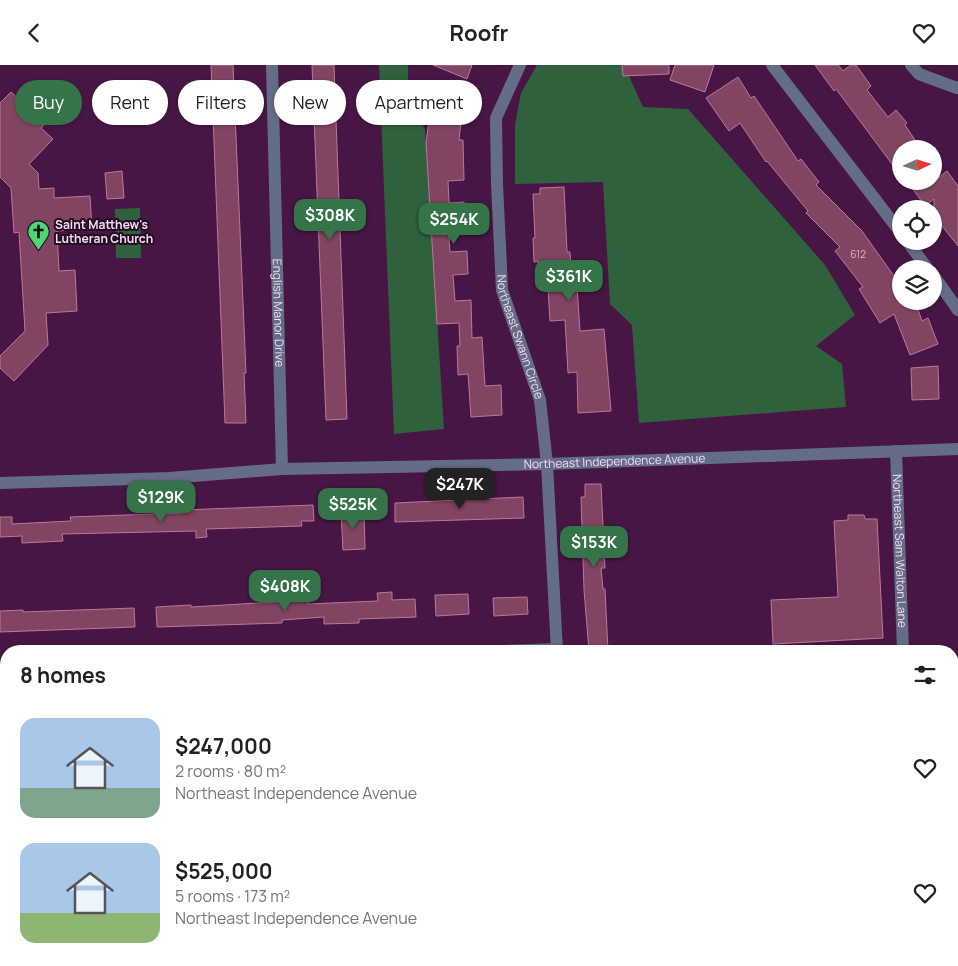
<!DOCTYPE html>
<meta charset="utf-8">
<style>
body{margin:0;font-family:Manrope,sans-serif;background:#f2f2f2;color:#222;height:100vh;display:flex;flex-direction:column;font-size:19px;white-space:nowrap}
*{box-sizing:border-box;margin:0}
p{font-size:16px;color:#767676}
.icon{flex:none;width:28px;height:28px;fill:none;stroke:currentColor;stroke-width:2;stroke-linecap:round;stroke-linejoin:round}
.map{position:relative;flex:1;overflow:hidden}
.details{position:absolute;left:0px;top:580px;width:959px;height:321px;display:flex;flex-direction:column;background:#fff;border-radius:20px 20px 0 0;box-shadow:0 1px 4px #0004}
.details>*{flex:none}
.hud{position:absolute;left:15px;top:15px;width:500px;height:45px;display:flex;gap:10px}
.needle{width:32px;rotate:86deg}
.controls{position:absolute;left:892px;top:75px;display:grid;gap:10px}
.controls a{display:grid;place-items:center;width:50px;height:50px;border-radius:50%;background:#fff;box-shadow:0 1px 4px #0004;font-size:25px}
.price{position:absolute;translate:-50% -42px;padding:0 11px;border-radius:10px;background:#357348;color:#fff;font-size:16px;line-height:32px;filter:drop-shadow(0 1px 2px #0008)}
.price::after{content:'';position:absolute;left:50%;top:30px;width:15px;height:11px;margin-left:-8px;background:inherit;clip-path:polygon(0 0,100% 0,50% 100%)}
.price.current{background:#222;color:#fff}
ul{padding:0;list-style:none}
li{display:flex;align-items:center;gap:15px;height:125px;padding:0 20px}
li span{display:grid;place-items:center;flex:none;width:140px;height:100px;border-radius:15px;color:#555}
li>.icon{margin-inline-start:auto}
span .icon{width:60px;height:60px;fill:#fffc;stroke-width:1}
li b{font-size:21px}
h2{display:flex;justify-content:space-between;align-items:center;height:60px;padding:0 20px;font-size:21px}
.chip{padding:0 18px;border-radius:22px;background:#fff;box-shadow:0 1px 4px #0004;font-size:18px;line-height:45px}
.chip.current{background:#357348;color:#fff}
header{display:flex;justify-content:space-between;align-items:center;height:65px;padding:0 20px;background:#fff;font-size:22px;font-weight:700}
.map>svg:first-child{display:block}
.green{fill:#2f623c}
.building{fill:#814563;stroke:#bf7799}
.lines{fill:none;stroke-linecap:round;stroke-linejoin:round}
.minor{stroke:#646d86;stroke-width:12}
.labels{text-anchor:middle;stroke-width:4;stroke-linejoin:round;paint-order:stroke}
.number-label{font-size:10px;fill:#dbb5d0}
.poi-label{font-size:12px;font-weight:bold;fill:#f9daf5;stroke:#220d21;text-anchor:start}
.street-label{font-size:12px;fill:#f9daf5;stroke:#220d21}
</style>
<header><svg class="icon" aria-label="back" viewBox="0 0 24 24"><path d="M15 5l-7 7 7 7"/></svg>Roofr<svg class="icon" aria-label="heart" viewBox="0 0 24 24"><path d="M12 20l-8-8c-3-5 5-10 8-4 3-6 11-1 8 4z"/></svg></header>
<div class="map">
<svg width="958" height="901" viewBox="0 0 958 901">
<rect width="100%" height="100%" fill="#481645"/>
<g class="green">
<polygon points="379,0 408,0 408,25 425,65 444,364 394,369"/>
<polygon points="537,0 624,0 643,42 688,44 825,200 855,250 816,281 842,299 846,342 639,358 632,260 610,239 603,117 515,119 515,60 521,28"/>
<polygon points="140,143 141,193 116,193 115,144"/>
</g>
<g class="building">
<polygon points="211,0 233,0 246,308 244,308 246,358 225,358"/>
<polygon points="312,0 334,0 347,354 326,355"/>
<polygon points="433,0 472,0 467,14"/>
<polygon points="622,0 669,0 669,9 623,11"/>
<polygon points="675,0 714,0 705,27 670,15"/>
<polygon points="815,0 838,0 843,6 851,0 856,0 871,21 867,25 888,52 896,45 907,58 905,60 921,84 901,84 901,98 895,103 836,24 834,26"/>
<polygon points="738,12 751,33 754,31 798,96 801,94 819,117 816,120 862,166 901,221 901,236 915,236 922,256 928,253 938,279 910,290 894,249 880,258 859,224 863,222 835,186 840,182 806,148 808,146 767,96 766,97 740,58 729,66 706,33"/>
<polygon points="430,25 464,28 459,75 463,75 464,115 448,116 449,138 464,137 465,160 448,161 450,187 467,186 468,209 453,210 455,236 471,235 472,273 482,272 485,321 501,320 502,350 471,352 468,309 458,310 457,281 460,281 459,258 437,259 426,77 431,43 428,42"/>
<polygon points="11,27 45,59 41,63 53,74 29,99 38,108 39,124 54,123 54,133 90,131 92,164 57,166 59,206 75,205 77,246 46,248 48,280 14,316 0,303 0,291 25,266 19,167 14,168 11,123 0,112 0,38"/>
<polygon points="122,106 124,133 107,134 105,108"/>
<polygon points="947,106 958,121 958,181 934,151 934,134 925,141 907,116 934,116"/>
<polygon points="564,122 567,187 570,187 572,221 577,221 580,266 604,264 611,346 578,348 577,307 568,308 565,255 550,256 547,207 539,207 538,196 534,197 533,173 535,173 533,129 540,129 540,123"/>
<polygon points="938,301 939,334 912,335 911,303"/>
<polygon points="585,419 601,419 605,503 601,503 603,524 605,524 608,586 589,586 584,525 581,432 585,432"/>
<polygon points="523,432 524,453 395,457 395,438"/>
<polygon points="313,440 314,456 301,456 302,461 206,464 207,472 196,473 196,466 62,469 63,476 22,478 22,471 0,472 0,452 12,452 12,459 71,456 70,452 182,448 182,445"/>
<polygon points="364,445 365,484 343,485 341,447"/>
<polygon points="848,450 864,450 865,454 877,454 883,573 773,579 771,535 838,532 834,456 848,455"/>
<polygon points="392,527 392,535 415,534 416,552 359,554 359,558 324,559 324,552 282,555 282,558 157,562 156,542 191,540 191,542 308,535 308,539 378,536 377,528"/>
<polygon points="468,529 469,549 436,551 435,530"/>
<polygon points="527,532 528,549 494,551 493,533"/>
<polygon points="134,543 135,562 0,567 0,546 23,545 23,547"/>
</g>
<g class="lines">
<g class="minor">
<path id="s1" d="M272 0 282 404"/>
<path id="s2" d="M520 0 496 53 497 119 502 225 540 335 547 399 557 586"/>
<polyline points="772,0 901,168"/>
<polyline points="911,0 919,9 957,23 958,22"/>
<polyline points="907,176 928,204"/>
<polyline points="934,211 958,245"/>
<path id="s3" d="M896 386 903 586"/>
<path id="s4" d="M0 418 169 413 282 404 547 399 958 384"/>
<polyline points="504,586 557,584"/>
<polyline points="0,607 6,607"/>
<polyline points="0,784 6,784"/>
<polyline points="952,815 958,819"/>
<polyline points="568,895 568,901"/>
</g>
</g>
<defs>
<symbol id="church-pin" viewBox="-11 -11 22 30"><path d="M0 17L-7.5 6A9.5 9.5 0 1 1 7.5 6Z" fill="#4cd676" stroke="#220d21"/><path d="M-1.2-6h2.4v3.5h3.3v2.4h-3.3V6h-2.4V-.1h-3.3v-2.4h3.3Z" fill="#111"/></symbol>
</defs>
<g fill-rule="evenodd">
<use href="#church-pin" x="26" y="154" width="25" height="34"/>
</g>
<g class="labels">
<g class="number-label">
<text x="858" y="193">612</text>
</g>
<g class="poi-label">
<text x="55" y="164">Saint Matthew's<tspan x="55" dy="14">Lutheran Church</tspan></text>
</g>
<g class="street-label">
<text dy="4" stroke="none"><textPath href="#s1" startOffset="248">English Manor Drive</textPath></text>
<text dy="4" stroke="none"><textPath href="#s2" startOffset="280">Northeast Swann Circle</textPath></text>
<text dy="4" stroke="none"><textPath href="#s4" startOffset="615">Northeast Independence Avenue</textPath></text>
<text dy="4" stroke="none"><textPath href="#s3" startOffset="100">Northeast Sam Walton Lane</textPath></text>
</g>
</g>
</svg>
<div class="controls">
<a><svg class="needle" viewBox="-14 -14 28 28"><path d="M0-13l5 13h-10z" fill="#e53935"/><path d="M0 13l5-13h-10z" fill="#767676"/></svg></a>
<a><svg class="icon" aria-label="locate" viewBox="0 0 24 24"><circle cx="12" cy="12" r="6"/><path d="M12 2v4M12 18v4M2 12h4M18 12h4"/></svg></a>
<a><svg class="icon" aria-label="layers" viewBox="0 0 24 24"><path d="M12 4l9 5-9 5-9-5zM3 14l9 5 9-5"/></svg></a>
</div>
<b class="price" style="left:330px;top:176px">$308K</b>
<b class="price" style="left:454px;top:180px">$254K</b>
<b class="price" style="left:569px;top:237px">$361K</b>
<b class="price current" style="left:460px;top:445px">$247K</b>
<b class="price" style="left:161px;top:458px">$129K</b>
<b class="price" style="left:353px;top:465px">$525K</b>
<b class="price" style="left:594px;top:503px">$153K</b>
<b class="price" style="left:285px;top:547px">$408K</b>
<div class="hud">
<a class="chip current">Buy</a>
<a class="chip">Rent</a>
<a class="chip">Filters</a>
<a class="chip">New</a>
<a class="chip">Apartment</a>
</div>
<section class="details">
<h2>8 homes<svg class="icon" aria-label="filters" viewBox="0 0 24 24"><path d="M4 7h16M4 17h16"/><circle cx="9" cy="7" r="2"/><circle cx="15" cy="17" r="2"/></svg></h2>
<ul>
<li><span style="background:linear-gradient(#a9c7e8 70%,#7fa58c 0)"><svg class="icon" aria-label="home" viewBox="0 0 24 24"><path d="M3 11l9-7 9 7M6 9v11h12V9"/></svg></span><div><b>$247,000</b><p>2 rooms · 80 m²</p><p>Northeast Independence Avenue</p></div><svg class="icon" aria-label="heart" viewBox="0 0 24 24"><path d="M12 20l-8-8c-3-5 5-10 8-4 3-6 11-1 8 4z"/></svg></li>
<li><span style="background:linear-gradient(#a9c7e8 70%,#8fb573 0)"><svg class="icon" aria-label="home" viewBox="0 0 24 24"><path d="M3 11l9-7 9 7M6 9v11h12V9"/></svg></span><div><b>$525,000</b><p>5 rooms · 173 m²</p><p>Northeast Independence Avenue</p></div><svg class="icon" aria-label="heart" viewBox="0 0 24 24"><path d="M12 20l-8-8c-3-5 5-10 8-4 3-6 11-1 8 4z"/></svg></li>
</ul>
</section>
</div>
